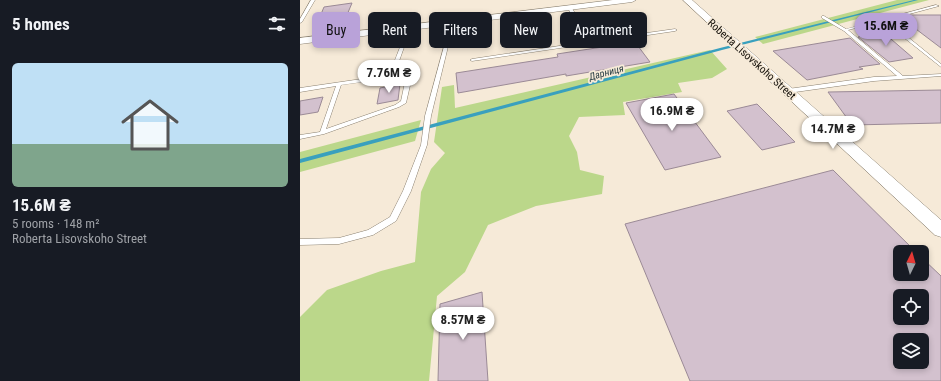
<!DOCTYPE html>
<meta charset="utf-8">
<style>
body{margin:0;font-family:"Roboto Condensed",sans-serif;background:#20242c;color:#f1f3f6;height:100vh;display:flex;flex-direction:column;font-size:15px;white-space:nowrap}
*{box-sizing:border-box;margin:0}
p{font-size:13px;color:#9ea1a6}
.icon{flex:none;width:22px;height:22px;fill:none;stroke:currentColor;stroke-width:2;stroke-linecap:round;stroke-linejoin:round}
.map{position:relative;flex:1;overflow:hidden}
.sheet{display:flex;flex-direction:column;background:#171b24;width:300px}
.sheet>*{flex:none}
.hud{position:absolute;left:12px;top:12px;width:380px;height:36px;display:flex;gap:8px}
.needle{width:26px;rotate:5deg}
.tools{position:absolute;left:593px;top:245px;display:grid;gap:8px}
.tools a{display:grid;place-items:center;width:36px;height:36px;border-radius:6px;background:#171b24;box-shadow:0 2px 6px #0003;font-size:20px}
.price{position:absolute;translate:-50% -34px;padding:0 9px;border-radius:14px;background:#fff;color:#222;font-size:13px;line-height:26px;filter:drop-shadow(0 1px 2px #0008)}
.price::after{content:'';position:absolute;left:50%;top:24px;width:12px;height:9px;margin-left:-6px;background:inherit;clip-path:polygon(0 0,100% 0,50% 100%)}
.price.current{background:#b9a2d9;color:#111}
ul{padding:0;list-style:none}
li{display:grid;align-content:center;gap:8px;height:212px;padding:0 12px}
li span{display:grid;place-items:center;height:124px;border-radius:6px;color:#555}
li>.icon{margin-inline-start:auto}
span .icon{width:72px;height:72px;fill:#fffc;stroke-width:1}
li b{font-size:17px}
h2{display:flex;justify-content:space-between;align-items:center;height:48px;padding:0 12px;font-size:17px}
.pill{padding:0 14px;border-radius:6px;background:#171b24;box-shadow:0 2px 6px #0003;font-size:14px;line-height:36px}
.pill.current{background:#b9a2d9;color:#111}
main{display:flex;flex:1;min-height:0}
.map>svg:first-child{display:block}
.green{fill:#bbd78a}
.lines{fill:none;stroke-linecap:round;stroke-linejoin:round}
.stream{fill:#39a0be;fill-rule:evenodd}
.building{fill:#d3c1ce;stroke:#9b8a96;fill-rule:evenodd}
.lane-casing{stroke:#8a8070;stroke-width:1}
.street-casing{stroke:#8a8070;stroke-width:1}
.lane{fill:#fff;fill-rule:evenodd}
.street{fill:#fff;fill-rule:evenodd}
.labels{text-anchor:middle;stroke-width:3.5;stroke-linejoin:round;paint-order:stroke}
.far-water-label{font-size:10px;font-style:italic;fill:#1f363d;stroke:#f6ead8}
.street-label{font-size:11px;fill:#15110b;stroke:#f6ead8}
</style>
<main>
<section class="sheet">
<h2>5 homes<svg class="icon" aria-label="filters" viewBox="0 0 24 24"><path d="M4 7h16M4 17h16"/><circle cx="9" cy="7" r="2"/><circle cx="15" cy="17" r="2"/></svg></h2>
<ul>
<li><span style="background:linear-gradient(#bfe0f5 65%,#7fa58c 0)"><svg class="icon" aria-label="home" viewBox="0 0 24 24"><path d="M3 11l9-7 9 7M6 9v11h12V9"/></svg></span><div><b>15.6M ₴</b><p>5 rooms · 148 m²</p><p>Roberta Lisovskoho Street</p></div></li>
</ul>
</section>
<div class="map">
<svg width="641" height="381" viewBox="0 0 641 381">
<rect width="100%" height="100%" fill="#f6ead8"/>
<g class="green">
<polygon points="597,0 629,0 463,44 455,37"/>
<polygon points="410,50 427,69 412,78 378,83 382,92 323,102 325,115 279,117 269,136 277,152 280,170 304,176 302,194 236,206 188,225 165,272 137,296 129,381 0,381 0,317 27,290 81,271 115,262 121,192 131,169 145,153 134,142 142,87 154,85 155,108"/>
<polygon points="121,120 115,141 0,172 0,152"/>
</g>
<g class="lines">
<polygon class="stream" points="614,0 618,0 422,50 0,163 0,159 420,48"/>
</g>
<g class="building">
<polygon points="52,3 44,22 35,23 33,29 14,31 24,7"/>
<polygon points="610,15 641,15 641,48 604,20 613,20 607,16"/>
<polygon points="578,33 584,33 613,58 589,62 558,37"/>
<polygon points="550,38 580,64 559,67 563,69 507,80 473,51"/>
<polygon points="335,42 350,62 266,76 266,74 158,93 156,73 258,57 257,54"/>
<polygon points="100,84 98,100 77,104 80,88"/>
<polygon points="641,90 641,123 552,125 528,92"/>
<polygon points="374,94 421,157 365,170 326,103"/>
<polygon points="23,97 18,112 0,115 0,101"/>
<polygon points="457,104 495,142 462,150 427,111"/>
<path d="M533 170 616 252H600V274H622V258L641 276V381H390L325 224ZM600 296H622V318H600ZM600 340H622V362H600Z"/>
<polygon points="182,292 188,381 138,381 140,304"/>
</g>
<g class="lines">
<defs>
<g id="lane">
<polygon points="11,0 15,0 2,22 0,23 0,19"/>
<polygon points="636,5 639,6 587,20 641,64 641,67 583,21 548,30 603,76 641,74 641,76 574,81 488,93 485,91 488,89 574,77 597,76 544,31 522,18 522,16 524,16 546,29"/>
<polygon points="270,7 272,8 290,41 375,29 377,30 375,31 172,61 170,60 172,59 286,42 268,8"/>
<polygon points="151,21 154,22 131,116 127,145 111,191 96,221 73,235 39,244 0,245 0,239 39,238 68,230 90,217 103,191 121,145 125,116"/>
<path d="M108 27 111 28 94 75 111 81 106 103 99 107 24 134 0 139V135L20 132 36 86 0 92V88L89 75ZM91 78 105 82 101 101 95 105 26 129 41 85Z"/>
</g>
<g id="street">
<polygon points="313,0 336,0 332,2 0,44 0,38"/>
<polygon points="383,0 392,0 641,220 641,237 635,235"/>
</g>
</defs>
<use href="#lane" class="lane-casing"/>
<use href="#street" class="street-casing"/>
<use href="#lane" class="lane"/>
<use href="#street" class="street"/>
</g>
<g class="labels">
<g class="far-water-label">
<text transform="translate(306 72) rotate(-15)" y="4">Дарниця</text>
</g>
<g class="street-label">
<text transform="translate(452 59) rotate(42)" y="4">Roberta Lisovskoho Street</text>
</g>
</g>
</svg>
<div class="tools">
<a><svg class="needle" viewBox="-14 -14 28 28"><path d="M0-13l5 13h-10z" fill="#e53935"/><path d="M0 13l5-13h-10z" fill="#9ea1a6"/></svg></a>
<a><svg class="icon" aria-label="locate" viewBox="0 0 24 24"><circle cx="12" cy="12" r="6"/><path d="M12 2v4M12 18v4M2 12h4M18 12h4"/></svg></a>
<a><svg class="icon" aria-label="layers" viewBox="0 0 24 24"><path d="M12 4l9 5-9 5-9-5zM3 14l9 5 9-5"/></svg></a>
</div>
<b class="price current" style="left:586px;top:47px">15.6M ₴</b>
<b class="price" style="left:89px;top:94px">7.76M ₴</b>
<b class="price" style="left:372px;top:132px">16.9M ₴</b>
<b class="price" style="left:533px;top:150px">14.7M ₴</b>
<b class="price" style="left:163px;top:341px">8.57M ₴</b>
<div class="hud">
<a class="pill current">Buy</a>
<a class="pill">Rent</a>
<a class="pill">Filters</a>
<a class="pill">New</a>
<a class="pill">Apartment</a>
</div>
</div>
</main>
